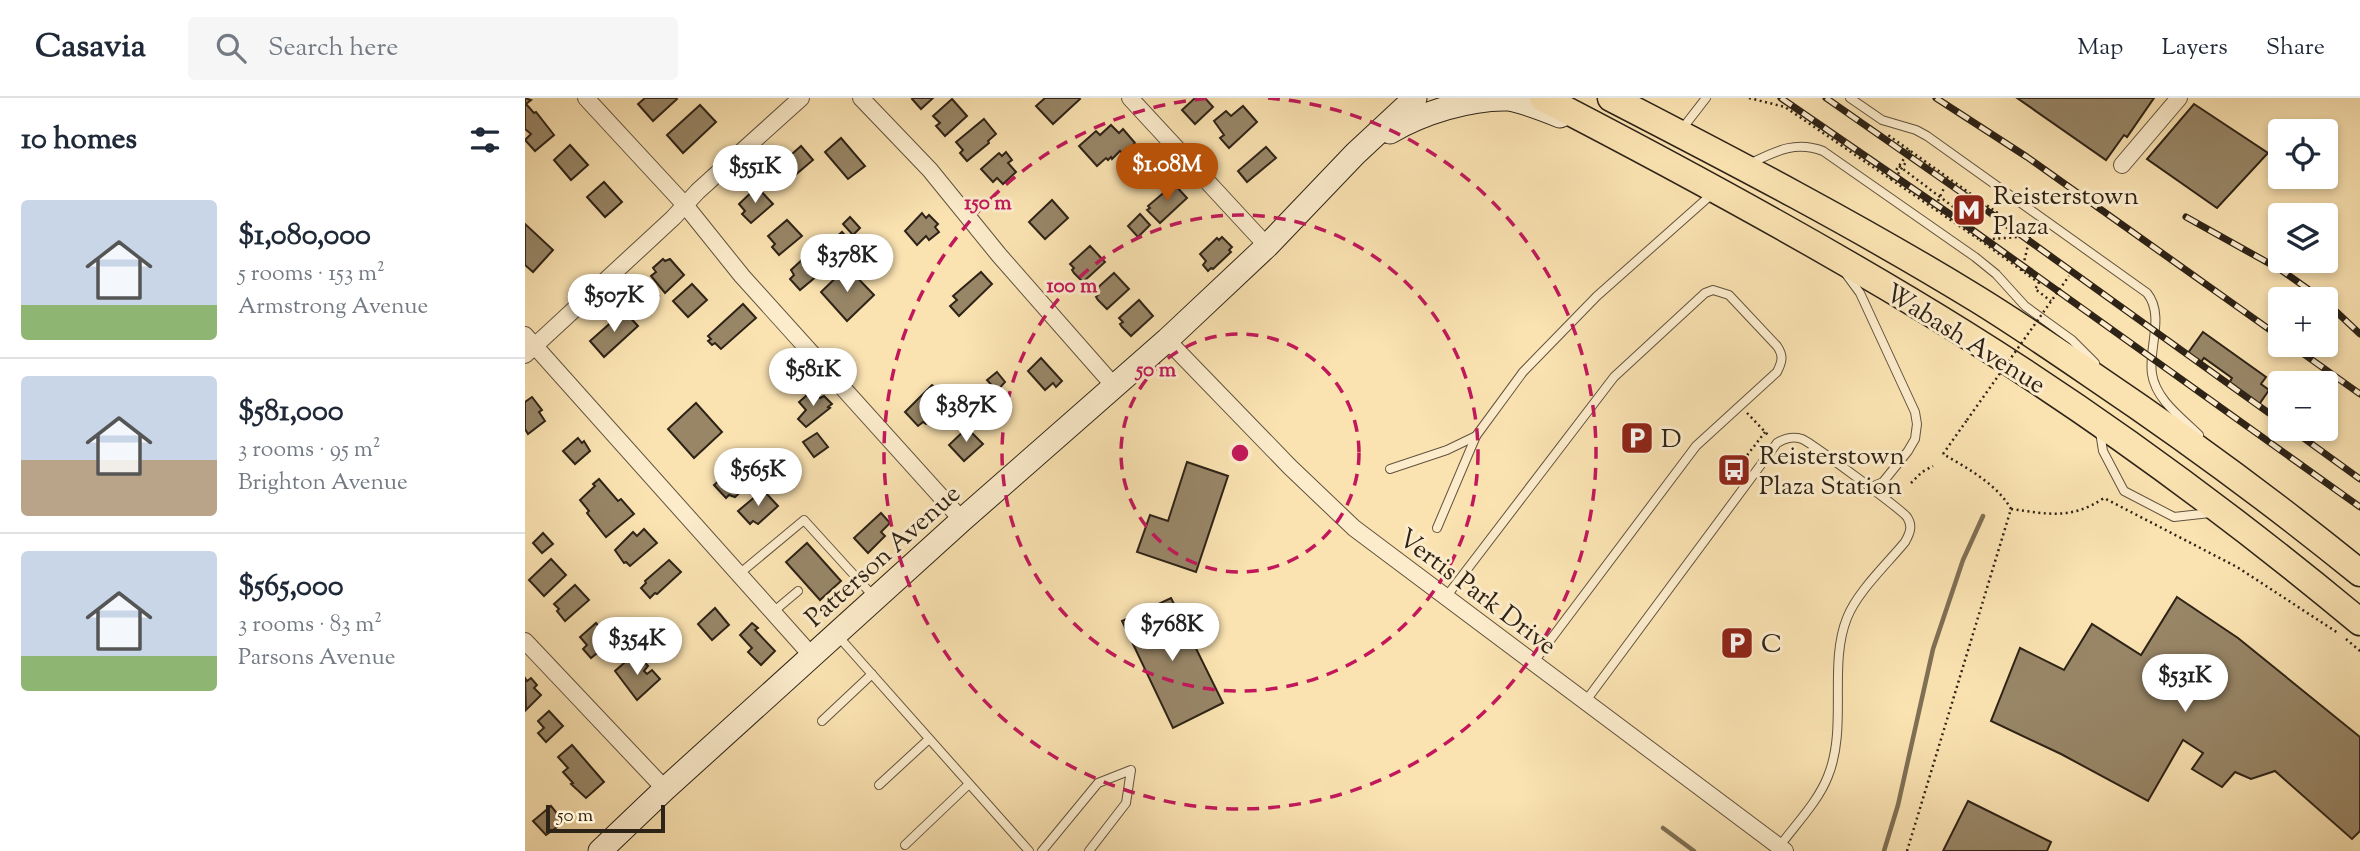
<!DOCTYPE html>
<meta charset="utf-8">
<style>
body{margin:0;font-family:"Sorts Mill Goudy",serif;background:#f6f6f7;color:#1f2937;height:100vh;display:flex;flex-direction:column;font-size:26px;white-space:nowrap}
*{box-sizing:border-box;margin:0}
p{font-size:23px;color:#747a83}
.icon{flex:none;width:38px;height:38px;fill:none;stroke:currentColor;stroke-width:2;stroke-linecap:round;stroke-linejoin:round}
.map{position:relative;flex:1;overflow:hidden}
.drawer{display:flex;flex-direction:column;background:#fff;width:525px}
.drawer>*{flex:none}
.fabs{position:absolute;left:1743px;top:21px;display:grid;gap:14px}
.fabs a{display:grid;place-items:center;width:70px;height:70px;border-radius:7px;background:#fff;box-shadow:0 4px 10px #0003;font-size:35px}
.scale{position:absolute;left:21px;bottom:18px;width:119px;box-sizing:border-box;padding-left:7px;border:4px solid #2e2317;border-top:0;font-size:19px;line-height:24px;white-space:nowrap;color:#2e2317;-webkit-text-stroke:5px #fceccc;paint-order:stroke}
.price{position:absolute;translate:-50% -60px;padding:0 16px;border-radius:24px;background:#fff;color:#222;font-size:23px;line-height:46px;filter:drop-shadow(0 2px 4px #0008)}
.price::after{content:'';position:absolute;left:50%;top:42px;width:21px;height:16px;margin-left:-10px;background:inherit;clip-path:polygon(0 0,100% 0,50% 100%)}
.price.active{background:#b45309;color:#fff}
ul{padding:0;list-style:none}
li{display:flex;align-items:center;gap:21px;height:175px;padding:0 21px}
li+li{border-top:2px solid #e0e1e3}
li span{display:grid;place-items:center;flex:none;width:196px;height:140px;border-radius:7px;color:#555}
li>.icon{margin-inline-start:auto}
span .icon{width:84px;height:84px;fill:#fffc;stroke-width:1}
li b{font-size:30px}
h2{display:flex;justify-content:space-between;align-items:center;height:84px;padding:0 21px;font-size:30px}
header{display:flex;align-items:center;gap:42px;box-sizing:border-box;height:98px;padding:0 35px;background:#fff;border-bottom:2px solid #e0e1e3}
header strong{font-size:33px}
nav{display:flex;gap:38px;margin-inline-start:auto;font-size:24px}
.search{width:490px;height:63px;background:#f6f6f7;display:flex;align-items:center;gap:18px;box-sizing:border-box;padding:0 24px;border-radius:7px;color:#747a83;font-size:26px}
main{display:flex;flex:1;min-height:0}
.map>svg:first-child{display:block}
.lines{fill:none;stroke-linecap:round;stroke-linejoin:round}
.stream{stroke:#7f6f54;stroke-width:4.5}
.building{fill:#988667;stroke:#2e2317;stroke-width:2}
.service-casing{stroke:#61533e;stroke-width:10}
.minor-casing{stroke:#61533e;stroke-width:18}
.secondary-casing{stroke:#2e2317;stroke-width:25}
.primary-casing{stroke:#2e2317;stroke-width:29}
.path{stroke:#2e2317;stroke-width:2.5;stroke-dasharray:2 3.5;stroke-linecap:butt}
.service{stroke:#fceccc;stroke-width:8}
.minor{stroke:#fceccc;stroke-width:16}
.secondary{stroke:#fceccc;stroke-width:23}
.primary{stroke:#fae2b1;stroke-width:26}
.rail-casing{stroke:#2e2317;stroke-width:7}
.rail{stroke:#fceccc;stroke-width:4.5;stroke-dasharray:13;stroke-linecap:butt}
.path-bridge{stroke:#2e2317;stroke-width:2.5;stroke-dasharray:2 3.5;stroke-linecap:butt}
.ring{fill:none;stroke:#c2185b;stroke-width:3.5;stroke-dasharray:12 9}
.labels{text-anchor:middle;stroke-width:6;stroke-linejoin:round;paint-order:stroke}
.poi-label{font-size:26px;fill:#2e2317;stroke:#fceccc;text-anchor:start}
.street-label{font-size:26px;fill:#2e2317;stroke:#fceccc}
.centre{fill:#c2185b;stroke:#fceccc;stroke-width:3.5}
.ring-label{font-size:21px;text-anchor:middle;font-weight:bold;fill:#c2185b;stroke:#fceccc;stroke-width:6;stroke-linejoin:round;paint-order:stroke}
</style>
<header>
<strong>Casavia</strong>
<div class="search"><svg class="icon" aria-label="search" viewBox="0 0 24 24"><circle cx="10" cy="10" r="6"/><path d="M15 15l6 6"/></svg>Search here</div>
<nav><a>Map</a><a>Layers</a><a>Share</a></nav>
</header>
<main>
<section class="drawer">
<h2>10 homes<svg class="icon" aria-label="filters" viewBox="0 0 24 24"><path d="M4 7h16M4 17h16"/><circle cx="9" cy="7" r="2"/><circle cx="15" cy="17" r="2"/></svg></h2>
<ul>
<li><span style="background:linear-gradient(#c9d6e8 75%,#8fb573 0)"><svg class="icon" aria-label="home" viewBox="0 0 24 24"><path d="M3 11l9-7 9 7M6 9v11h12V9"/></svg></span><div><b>$1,080,000</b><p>5 rooms · 153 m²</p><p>Armstrong Avenue</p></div></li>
<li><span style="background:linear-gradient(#c9d6e8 60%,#b9a48a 0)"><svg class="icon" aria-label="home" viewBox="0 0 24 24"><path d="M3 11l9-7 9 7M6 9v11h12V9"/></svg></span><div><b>$581,000</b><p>3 rooms · 95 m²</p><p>Brighton Avenue</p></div></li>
<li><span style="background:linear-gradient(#c9d6e8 75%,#8fb573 0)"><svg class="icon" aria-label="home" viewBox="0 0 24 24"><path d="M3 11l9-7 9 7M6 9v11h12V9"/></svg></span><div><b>$565,000</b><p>3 rooms · 83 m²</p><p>Parsons Avenue</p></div></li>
</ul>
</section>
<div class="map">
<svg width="1835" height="753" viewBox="0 0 1835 753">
<rect width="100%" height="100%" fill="#fae2b1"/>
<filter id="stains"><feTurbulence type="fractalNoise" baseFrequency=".00286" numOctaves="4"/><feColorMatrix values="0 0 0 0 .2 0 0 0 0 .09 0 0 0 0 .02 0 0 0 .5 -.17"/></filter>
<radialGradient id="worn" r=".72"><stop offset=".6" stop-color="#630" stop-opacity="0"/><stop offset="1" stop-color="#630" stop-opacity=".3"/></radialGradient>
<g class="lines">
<g class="stream">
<polyline points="1138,730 1169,753"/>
<polyline points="1359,753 1373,707 1408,551 1438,462 1458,418"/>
</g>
</g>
<g class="building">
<polygon points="0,0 6,2 1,6 9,15 11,14 29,37 10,53 0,42 6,36 0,31"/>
<polygon points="120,0 151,0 152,1 128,23 113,6"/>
<polygon points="388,0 408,0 396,11 387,1"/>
<polygon points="520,0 554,0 555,1 528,26 511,8"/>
<polygon points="670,0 680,0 688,9 670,26 657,12"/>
<polygon points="1492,0 1629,0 1602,39 1599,37 1581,62"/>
<polygon points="427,1 442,18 420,38 411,28 415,25 408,18"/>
<polygon points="1669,6 1743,55 1692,110 1622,61"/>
<polygon points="175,7 191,24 158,55 142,37"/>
<polygon points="718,8 732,24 704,50 695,40 699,37 689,23 701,13 706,18"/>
<polygon points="459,21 471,36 463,43 464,45 442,63 435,55 438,52 431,44"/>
<polygon points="586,27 594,35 598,31 610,45 598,56 595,53 587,61 586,59 583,62 581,60 572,68 554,48 571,33 575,37"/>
<polygon points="316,40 340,68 323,81 300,54"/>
<polygon points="45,47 63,67 46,82 29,62"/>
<polygon points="276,48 288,62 269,78 258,64"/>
<polygon points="741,49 751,60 722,84 713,73"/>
<polygon points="481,54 487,62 483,65 491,74 478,86 472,80 468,84 456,71 474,55 477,58"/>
<polygon points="79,84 97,104 80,119 62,99"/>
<polygon points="649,86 662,100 635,125 622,112 625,110 623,108"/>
<polygon points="232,89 248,106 226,125 217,116 220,113 214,106"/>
<polygon points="527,102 543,120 520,141 504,124"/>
<polygon points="397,115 401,120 404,117 413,126 410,129 414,134 404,142 401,138 392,147 380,133"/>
<polygon points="615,116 625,127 613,139 603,128"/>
<polygon points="325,119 335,130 328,137 318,126"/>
<polygon points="262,122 277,138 254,157 247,149 250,146 243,138"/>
<polygon points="0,126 28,152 8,174 0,167"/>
<polygon points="317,134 327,145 325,147 329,151 317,162 303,146"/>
<polygon points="697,139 707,149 704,152 706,154 688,171 686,170 683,173 678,167 681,163 675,156 692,140 694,142"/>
<polygon points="294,146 304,156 299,161 305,167 275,192 265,181 269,177 266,172"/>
<polygon points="565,148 580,164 558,184 549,175 547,172 549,170 545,166"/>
<polygon points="138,161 140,163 145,161 159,177 140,195 126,178 131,174 128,170"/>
<polygon points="322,169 349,197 322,223 296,194"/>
<polygon points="456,174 467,186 434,218 425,208 432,202 428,198"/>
<polygon points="589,175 604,191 582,211 573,202 571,199 573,197 569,193"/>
<polygon points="123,185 134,198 120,211 109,198"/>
<polygon points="167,186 182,202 163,219 148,203"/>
<polygon points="614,202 628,218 606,238 597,229 595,226 598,224 594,220"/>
<polygon points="218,206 231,220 196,251 190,245 187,247 183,243 186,241 183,238"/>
<polygon points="99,213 113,228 79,259 65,243"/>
<polygon points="1678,234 1741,279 1736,286 1744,292 1733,308 1703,287 1707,280 1679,260 1676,264 1663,255"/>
<polygon points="516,260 537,283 531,289 528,285 520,292 503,273"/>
<polygon points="472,274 480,284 472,293 462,282"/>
<polygon points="407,287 412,291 408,295 418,305 401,326 398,324 393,328 380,314"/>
<polygon points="288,292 295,300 299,298 307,306 303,309 305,310 281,329 273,321 281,312 274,304"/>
<polygon points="7,299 17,312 14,314 20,323 3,336 0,331 0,304"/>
<polygon points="171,305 197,334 169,360 143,331"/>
<polygon points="442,330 458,346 439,363 424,347"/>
<polygon points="292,335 303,349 289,359 278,344"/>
<polygon points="53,340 57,345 59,343 65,353 50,366 38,353"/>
<polygon points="662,364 703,378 671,474 612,454 625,417 643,423"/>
<polygon points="214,365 229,381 210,399 204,397 201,400 189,387"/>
<polygon points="74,381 93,403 96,401 109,416 81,439 62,415 64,413 55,402 70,388 68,386"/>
<polygon points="238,392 253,408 233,426 228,423 225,426 213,413"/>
<polygon points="356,415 365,425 356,434 360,438 343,455 329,440"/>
<polygon points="119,431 132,445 105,468 101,464 99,465 90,452 108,434 112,438"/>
<polygon points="18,435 28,446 17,455 8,445"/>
<polygon points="282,445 316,483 295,502 261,464"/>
<polygon points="26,461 41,477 19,498 4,482"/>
<polygon points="144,462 156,474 132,496 130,495 125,500 116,490 121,485 120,483"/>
<polygon points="50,487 64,502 40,523 32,513 34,511 29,506"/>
<polygon points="1652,499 1713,540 1835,639 1835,733 1827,741 1750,673 1726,681 1710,674 1697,689 1667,671 1678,655 1658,642 1623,703 1536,656 1466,623 1495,550 1539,572 1567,526 1616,557"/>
<polygon points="646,500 698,605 648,630 597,523"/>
<polygon points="190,510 204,527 187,542 173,526"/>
<polygon points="71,525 87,543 66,560 58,551 62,547 55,539"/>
<polygon points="227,525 233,530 230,532 250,553 236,567 223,554 227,550 215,537"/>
<polygon points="106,559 111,564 116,560 123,568 119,573 122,576 127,572 135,581 112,602 90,573"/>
<polygon points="0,580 2,583 6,580 12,587 9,590 16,597 1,612"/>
<polygon points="24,613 38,628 21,644 13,635 19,630 13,623"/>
<polygon points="47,647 79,684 61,700 46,686 48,685 38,674 43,670 33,659"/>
<polygon points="1443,703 1526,744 1522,753 1418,753"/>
<polygon points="26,708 39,724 21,737 8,723"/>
</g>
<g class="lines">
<defs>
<g id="service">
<path d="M1325 0 1357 22 1391 32 1402 38 1622 195C1640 217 1623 251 1627 276 1631 302 1657 320 1674 337"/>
<polyline points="1157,31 1181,0"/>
<path d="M1224 66C1249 54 1270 42 1298 53L1450 159 1471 176 1500 208 1547 242 1570 265"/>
<polyline points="1321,176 1335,195 1390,314 1392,326 1390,341 1383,353 1358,384 1344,390"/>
<polyline points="1575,334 1578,353 1599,393 1649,419 1685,415"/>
<polyline points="865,371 922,352 951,338"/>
<polyline points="912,430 951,338 998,274 1072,198 1187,96"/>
<polyline points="214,476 279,422 350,500"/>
<path d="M921 499 1089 279 1180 195 1188 192 1204 197 1252 248C1259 258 1257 264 1252 274L1171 348 1008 565"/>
<polyline points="248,514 273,493"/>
<polyline points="313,538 504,753"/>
<path d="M1060 604 1252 345C1260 340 1267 338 1277 341 1285 344 1377 412 1382 419 1388 428 1385 435 1380 444 1362 466 1332 494 1322 520 1303 567 1323 629 1303 678 1293 704 1270 727 1254 749"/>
<polyline points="297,623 347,576"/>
<polyline points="354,687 404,641"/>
<polyline points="380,747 444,686"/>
<polyline points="517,753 573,685 606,672 601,705 564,753"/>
</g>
<g id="minor">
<polyline points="61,0 160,107 217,178 437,422"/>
<polyline points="336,0 405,72 474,157 590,289"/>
<polyline points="605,0 742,148"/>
<polyline points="1597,67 1654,0"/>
<polyline points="0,237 287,558"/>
<polyline points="642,242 765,369 829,430 1260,753"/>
<polyline points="0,257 148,120 173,93 276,0"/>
<polyline points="0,543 140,691"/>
</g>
<g id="secondary">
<path d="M865 34C897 15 945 0 983 1 1001 4 1018 11 1035 18"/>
<polyline points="75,753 140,691 437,422 642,242 742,148 830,56 890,0"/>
</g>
<g id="primary">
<path d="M1018 0C1161 74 1301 150 1438 235 1576 321 1710 420 1835 524"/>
<path d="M1086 0C1210 64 1333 128 1452 201 1491 225 1529 251 1567 277 1659 339 1749 405 1835 475"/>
</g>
</defs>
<use href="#service" class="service-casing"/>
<use href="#minor" class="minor-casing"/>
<use href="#secondary" class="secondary-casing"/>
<use href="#primary" class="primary-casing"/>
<g class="path">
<polyline points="1224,0 1260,9 1455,142 1505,138 1363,37"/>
<polyline points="1374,68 1439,117"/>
<polyline points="1373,76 1381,64"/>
<polyline points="1365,81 1385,52"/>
<polyline points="1413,103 1419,90"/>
<polyline points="1431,126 1452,102"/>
<polyline points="1455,142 1514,185 1510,191 1526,203"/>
<polyline points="1497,173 1505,138"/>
<polyline points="1222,315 1244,338"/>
<polyline points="1418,356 1442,322"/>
<polyline points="1208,385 1207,377 1240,334"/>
<polyline points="1386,385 1397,374 1408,368"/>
<path d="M1486 411C1523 416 1546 422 1579 400L1712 469 1813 535"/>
<polyline points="1821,541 1835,553"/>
<path d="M1382 753 1486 411C1472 386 1442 370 1418 356"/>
</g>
<use href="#service" class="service"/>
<use href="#minor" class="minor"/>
<use href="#secondary" class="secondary"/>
<use href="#primary" class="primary"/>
<defs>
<g id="rail">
<polyline points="1256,0 1435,123 1835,409"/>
<polyline points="1301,0 1450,104 1755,323"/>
<polyline points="1411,0 1502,59 1755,239"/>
<polyline points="1661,119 1756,172 1797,201"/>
<polyline points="1801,204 1835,236"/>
<polyline points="1766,247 1835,296"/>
<polyline points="1766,331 1835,381"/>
</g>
</defs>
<use href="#rail" class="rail-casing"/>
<use href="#rail" class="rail"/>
<polyline class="path-bridge" points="1442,322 1544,178"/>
</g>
<g class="ring">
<circle cx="715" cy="355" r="119"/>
<circle cx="715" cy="355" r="238"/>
<path d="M743 0A356 356 0 1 1 687 0"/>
</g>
<defs>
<symbol id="metro-square" viewBox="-11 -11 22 22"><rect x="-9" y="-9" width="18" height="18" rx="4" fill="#8f2418" stroke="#fceccc"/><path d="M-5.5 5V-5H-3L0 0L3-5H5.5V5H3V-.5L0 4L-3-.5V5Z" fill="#fff"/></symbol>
<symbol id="parking-square" viewBox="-11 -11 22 22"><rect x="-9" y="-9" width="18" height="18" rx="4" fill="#8f2418" stroke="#fceccc"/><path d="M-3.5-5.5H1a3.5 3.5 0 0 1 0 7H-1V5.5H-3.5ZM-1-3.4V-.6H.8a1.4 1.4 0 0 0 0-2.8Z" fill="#fff"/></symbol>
<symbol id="bus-square" viewBox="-11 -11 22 22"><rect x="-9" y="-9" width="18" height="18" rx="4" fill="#8f2418" stroke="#fceccc"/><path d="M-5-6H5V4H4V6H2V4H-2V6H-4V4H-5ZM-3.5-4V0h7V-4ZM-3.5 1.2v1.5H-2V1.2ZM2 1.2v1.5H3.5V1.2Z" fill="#fff"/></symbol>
</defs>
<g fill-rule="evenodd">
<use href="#metro-square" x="1425" y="93" width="38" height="38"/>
<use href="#parking-square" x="1093" y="321" width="38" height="38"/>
<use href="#bus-square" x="1190" y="353" width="38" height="38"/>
<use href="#parking-square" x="1193" y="526" width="38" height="38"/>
</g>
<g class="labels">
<g class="poi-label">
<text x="1468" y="106">Reisterstown<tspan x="1468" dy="30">Plaza</tspan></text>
<text x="1136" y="349">D</text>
<text x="1234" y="366">Reisterstown<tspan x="1234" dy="30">Plaza Station</tspan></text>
<text x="1236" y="554">C</text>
</g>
<g class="street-label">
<text transform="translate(1441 240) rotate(32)" y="9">Wabash Avenue</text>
<text transform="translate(357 457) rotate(-42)" y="9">Patterson Avenue</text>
<text transform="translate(953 493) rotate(37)" y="9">Vertis Park Drive</text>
</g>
</g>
<circle cx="715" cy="355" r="10" class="centre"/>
<g class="ring-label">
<text x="463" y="111">150 m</text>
<text x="547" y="194">100 m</text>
<text x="631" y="278">50 m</text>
</g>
<rect width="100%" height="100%" filter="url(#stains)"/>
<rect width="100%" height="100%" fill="url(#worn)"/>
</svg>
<div class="fabs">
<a><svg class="icon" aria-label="locate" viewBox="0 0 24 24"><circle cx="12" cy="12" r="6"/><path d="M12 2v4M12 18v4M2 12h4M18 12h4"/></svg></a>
<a><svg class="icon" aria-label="layers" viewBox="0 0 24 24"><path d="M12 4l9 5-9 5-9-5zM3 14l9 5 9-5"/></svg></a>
<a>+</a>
<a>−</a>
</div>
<div class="scale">50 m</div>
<b class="price active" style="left:642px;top:105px">$1.08M</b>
<b class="price" style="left:230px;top:107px">$551K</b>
<b class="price" style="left:322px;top:196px">$378K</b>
<b class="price" style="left:89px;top:236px">$507K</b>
<b class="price" style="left:288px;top:310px">$581K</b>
<b class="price" style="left:441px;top:346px">$387K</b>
<b class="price" style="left:233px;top:410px">$565K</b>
<b class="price" style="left:647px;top:565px">$768K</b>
<b class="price" style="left:112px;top:579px">$354K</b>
<b class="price" style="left:1660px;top:616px">$531K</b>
</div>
</main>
